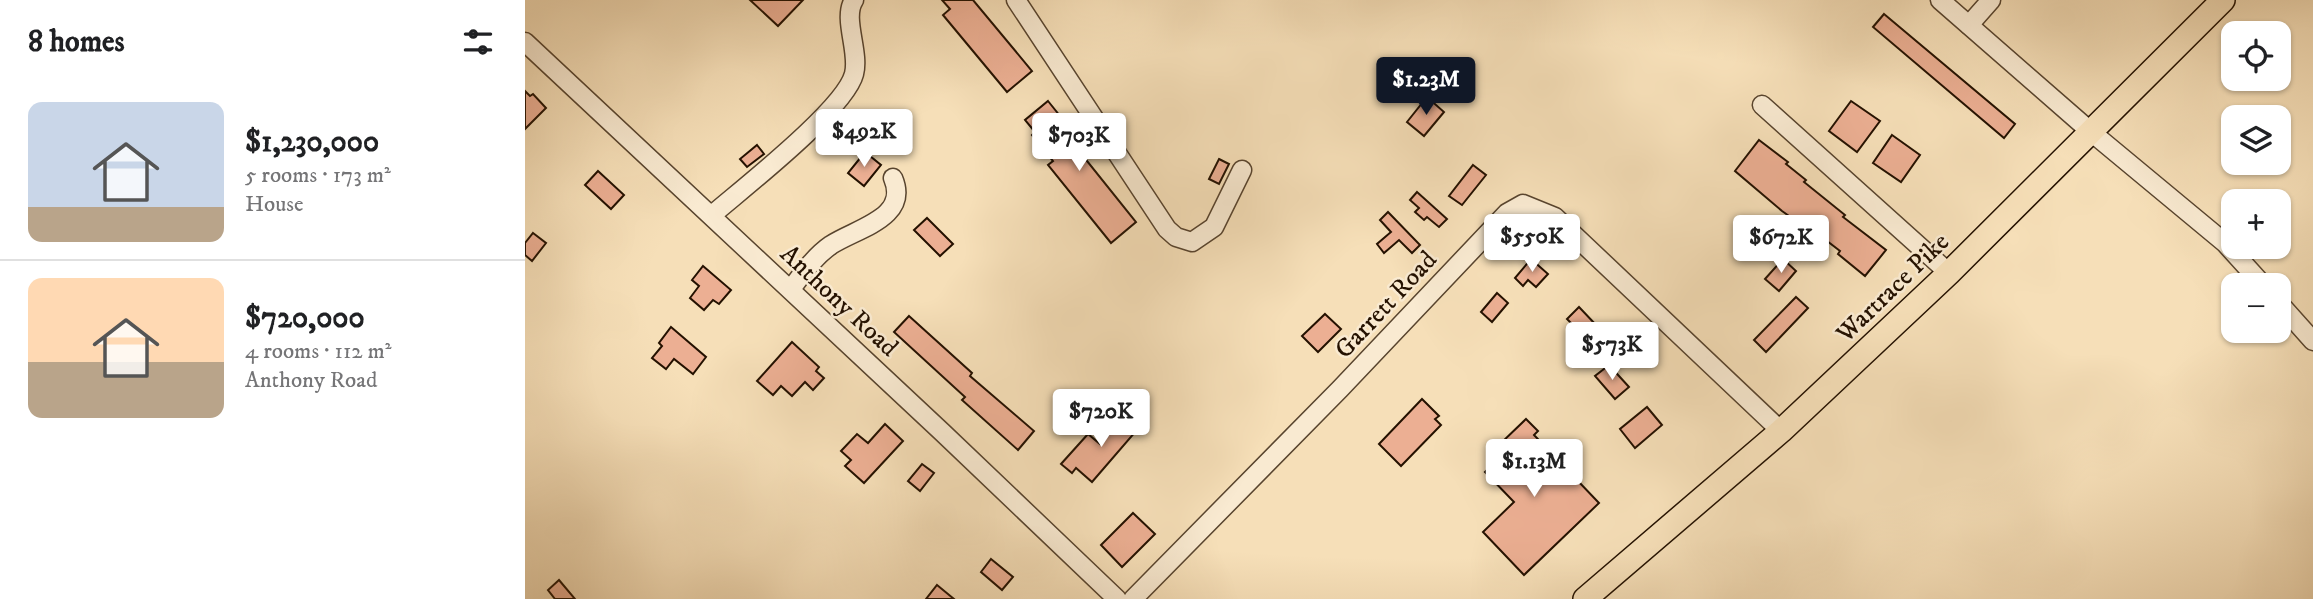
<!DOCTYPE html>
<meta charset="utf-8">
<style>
body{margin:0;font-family:"IM FELL DW Pica",serif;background:#f6f6f6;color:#202124;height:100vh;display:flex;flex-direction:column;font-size:26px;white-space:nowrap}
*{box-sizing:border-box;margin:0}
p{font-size:23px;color:#757577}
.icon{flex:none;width:38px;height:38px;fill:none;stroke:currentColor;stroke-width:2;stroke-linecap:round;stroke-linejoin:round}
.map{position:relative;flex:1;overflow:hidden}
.sheet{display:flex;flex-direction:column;background:#fff;width:525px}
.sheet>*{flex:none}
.buttons{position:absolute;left:1696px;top:21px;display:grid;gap:14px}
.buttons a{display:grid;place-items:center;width:70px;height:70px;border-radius:14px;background:#fff;box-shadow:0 2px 5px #0004;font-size:35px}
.price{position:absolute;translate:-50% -60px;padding:0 16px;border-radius:7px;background:#fff;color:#222;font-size:23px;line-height:46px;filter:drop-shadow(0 2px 4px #0008)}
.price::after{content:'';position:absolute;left:50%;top:42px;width:21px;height:16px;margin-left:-10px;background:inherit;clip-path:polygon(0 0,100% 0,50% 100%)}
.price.on{background:#111827;color:#fff}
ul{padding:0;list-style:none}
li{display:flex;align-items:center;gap:21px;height:175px;padding:0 28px}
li+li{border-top:2px solid #e0e0e0}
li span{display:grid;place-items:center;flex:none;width:196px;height:140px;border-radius:14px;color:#555}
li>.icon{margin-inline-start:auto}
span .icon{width:84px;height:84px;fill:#fffc;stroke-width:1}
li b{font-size:30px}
h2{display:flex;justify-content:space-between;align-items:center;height:84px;padding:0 28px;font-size:30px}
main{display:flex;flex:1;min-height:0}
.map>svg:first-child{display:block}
.building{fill:#ecaf93;stroke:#241100;stroke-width:2}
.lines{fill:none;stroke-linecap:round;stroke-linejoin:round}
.minor-casing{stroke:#58442e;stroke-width:21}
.major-casing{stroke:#241100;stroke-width:26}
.minor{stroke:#f9ead1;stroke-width:18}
.major{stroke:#f6dfb8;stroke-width:23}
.labels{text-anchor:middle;stroke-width:5;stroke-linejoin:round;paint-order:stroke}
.street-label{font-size:26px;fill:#241100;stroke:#f9ead1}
</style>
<main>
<section class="sheet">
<h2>8 homes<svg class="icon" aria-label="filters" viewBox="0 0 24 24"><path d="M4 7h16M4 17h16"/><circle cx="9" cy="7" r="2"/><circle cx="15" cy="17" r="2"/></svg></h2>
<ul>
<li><span style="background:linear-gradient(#c9d6e8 75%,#b9a48a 0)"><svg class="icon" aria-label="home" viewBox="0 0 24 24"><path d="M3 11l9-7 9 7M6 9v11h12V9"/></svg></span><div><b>$1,230,000</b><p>5 rooms · 173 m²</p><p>House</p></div></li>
<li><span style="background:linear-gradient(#ffd9b3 60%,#b9a48a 0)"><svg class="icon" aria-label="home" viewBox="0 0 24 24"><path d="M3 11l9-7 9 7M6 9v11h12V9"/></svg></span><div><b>$720,000</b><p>4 rooms · 112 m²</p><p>Anthony Road</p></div></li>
</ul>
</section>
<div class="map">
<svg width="1788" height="599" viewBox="0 0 1788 599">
<rect width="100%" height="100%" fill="#f6dfb8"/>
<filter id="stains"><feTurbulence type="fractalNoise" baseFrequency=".00286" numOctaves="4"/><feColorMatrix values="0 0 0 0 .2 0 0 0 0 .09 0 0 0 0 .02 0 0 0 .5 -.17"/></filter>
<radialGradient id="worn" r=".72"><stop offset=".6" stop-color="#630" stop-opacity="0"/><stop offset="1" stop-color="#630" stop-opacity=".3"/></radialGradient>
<g class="building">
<polygon points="225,0 278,0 253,26"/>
<polygon points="417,0 448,0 507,71 482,92 418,15 425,9"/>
<polygon points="1359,14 1490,124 1479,138 1348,27"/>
<polygon points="0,91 5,96 8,94 21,108 0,129"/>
<polygon points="902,97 919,112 899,136 882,122"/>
<polygon points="523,101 555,141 550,146 611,222 586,243 523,165 528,161 507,135 510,132 500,120"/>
<polygon points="1326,101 1355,121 1332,152 1304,131"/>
<polygon points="1367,135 1395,155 1376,182 1348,163"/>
<polygon points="1234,140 1263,162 1261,164 1281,180 1279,182 1320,215 1318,217 1361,250 1340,276 1313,254 1315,251 1280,224 1278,226 1257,211 1210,171"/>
<polygon points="232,145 239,154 222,167 215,159"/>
<polygon points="340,152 356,165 339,186 323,173"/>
<polygon points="694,159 704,164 694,184 684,179"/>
<polygon points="948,165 961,175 937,205 924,196"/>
<polygon points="73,171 99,195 86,209 60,185"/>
<polygon points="892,192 922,219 914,227 902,217 899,220 890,212 894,208 885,200"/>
<polygon points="863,212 895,245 887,253 874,240 859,253 852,244 866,232 855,220"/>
<polygon points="402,218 428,244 415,256 389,230"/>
<polygon points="8,233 21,243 7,261 0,255 0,243"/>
<polygon points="1006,259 1023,274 1011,287 1003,280 998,286 990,278"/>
<polygon points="1258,259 1271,271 1254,291 1240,279"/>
<polygon points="178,266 206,290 194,304 188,300 179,310 165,298 174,286 167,280"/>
<polygon points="972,293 983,303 967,322 956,312"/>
<polygon points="1271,297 1283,308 1241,352 1229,340"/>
<polygon points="1054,307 1072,326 1060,337 1042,319"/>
<polygon points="800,314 816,329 793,352 777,336"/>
<polygon points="384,316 447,373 445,376 509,431 493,450 437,400 440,397 369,332"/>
<polygon points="146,327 181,357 168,374 149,359 141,369 127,358 137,346 134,343"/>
<polygon points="267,342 294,367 291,371 299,378 288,390 280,382 267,396 256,386 248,395 232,381"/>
<polygon points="1084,365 1104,387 1090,399 1070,376"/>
<polygon points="897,399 914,416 910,419 916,425 876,466 854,444"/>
<polygon points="1122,407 1137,425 1110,448 1095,429"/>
<polygon points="603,411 618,423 567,482 551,468 547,473 536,464 563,434 575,444"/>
<polygon points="1001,419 1013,431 1009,435 1074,503 999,575 958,532 989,502 960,472 981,451 975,444"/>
<polygon points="360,424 378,441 339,483 320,466 326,460 316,451 332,434 343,443"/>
<polygon points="397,464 409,473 395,491 383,481"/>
<polygon points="608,513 630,534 597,567 576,545"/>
<polygon points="466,559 488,577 477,590 456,572"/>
<polygon points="34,580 50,599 30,599 23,590"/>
<polygon points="412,585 429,599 401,599"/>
</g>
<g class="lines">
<defs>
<g id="minor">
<polyline points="491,0 642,229 651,237 667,242 689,227 717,170"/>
<polyline points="1415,0 1565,131 1700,243 1738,285"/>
<polyline points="1444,25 1466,0"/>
<polyline points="0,42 417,432 592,599"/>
<polyline points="1237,105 1424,273"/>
<path d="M187 215C217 189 320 109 329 74 335 52 317 18 329 0"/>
<path d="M266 289C278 273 290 256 306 245 332 228 385 218 368 178"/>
<polyline points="1754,303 1788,341"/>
<polyline points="608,599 815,389 982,213 998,204 1030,217 1256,431"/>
</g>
<polyline id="major" points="1060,599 1256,431 1424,273 1698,0"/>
</defs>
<use href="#minor" class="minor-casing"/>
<use href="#major" class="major-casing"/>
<use href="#minor" class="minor"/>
<use href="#major" class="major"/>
</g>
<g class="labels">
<g class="street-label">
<text transform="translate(1367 287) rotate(-44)" y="9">Wartrace Pike</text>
<text transform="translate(315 300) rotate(43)" y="9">Anthony Road</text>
<text transform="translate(860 304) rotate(-47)" y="9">Garrett Road</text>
</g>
</g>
<rect width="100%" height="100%" filter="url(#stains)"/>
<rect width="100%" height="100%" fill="url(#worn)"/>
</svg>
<div class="buttons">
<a><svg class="icon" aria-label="locate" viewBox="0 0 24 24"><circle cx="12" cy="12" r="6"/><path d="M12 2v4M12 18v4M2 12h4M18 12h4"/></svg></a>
<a><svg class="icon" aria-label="layers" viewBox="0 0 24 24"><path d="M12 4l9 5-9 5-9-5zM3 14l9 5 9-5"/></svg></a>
<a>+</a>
<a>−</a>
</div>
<b class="price on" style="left:901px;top:117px">$1.23M</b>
<b class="price" style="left:339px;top:169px">$492K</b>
<b class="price" style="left:554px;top:173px">$703K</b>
<b class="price" style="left:1007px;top:274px">$550K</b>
<b class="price" style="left:1256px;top:275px">$672K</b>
<b class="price" style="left:1087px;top:382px">$573K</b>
<b class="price" style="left:576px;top:449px">$720K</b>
<b class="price" style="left:1009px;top:499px">$1.13M</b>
</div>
</main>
